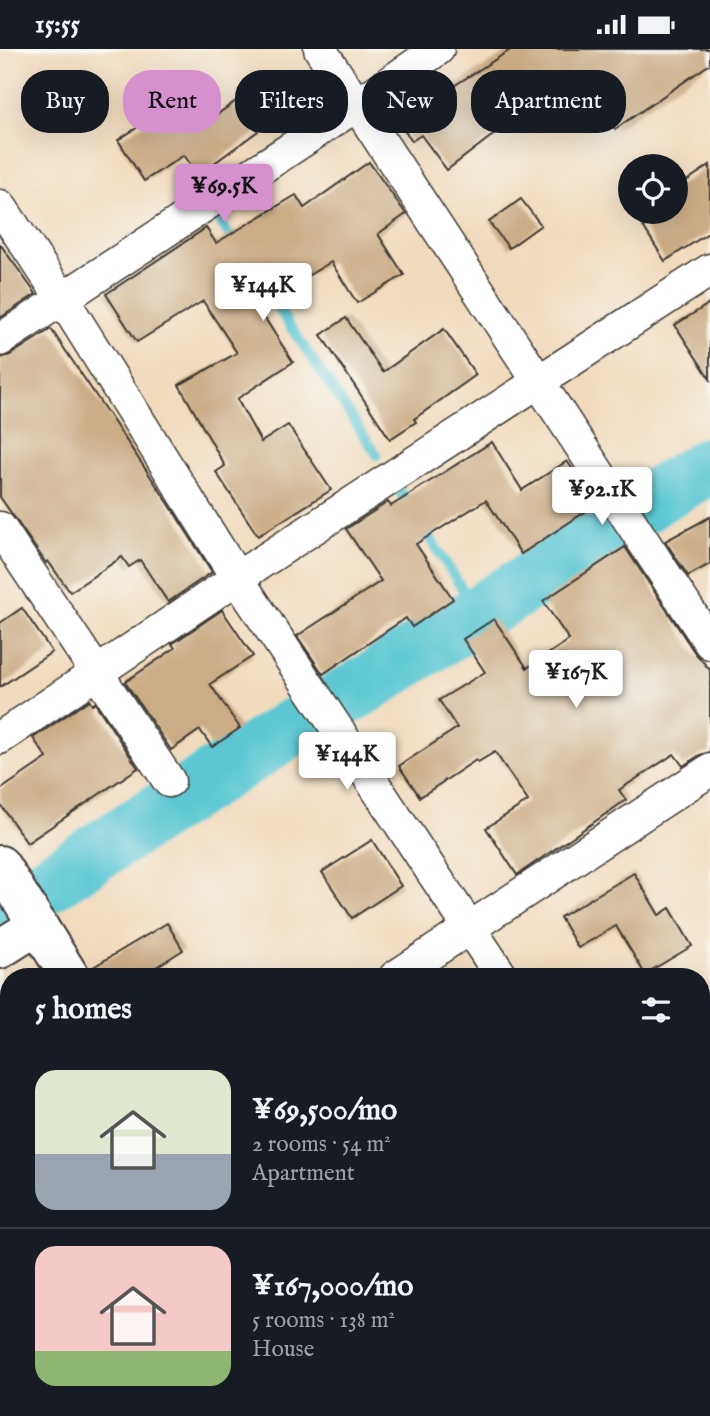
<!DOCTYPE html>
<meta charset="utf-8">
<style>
body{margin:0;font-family:"IM FELL English",serif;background:#242831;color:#f1f3f6;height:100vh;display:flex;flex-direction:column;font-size:26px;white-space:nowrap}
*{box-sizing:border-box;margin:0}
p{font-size:23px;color:#9ea1a6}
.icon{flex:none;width:38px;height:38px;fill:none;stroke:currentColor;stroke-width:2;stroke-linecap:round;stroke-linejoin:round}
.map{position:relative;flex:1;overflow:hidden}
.panel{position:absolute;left:0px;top:919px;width:710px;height:450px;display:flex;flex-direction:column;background:#171b24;border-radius:28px 28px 0 0;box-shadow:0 7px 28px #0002}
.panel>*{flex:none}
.top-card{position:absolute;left:21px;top:21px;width:668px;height:63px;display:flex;gap:14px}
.tools{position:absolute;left:618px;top:105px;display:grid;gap:14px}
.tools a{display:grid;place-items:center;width:70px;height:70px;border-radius:50%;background:#171b24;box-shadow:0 7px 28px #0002;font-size:35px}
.price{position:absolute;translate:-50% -60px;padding:0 16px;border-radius:7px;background:#fff;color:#222;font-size:23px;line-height:46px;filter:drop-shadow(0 2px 4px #0008)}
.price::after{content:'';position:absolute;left:50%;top:42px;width:21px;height:16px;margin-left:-10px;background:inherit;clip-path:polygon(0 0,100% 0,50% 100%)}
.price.selected{background:#d690ce;color:#111}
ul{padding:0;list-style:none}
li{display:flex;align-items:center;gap:21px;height:175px;padding:0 35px}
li+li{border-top:2px solid #363941}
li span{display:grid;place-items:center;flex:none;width:196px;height:140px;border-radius:21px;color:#555}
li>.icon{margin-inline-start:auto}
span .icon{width:84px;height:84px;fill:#fffc;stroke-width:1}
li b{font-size:30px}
h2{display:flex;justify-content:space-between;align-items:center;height:84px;padding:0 35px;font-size:30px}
.tag{padding:0 24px;border-radius:28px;background:#171b24;box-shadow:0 7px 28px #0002;font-size:24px;line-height:63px}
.tag.selected{background:#d690ce;color:#111}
.status{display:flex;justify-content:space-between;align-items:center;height:49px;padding:0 35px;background:#171b24;direction:ltr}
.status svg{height:19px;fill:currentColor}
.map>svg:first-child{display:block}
.forest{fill:#77a963;stroke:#4a6240;stroke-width:2}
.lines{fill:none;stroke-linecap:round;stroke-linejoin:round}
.stream{stroke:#5bc7d3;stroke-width:10}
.river{stroke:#5bc7d3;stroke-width:58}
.building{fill:#cbad85}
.minor-casing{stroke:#3c3934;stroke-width:35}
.tertiary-casing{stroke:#3c3934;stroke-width:42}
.minor{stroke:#fff;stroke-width:32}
.tertiary{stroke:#fff;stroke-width:38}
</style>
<div class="status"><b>15:55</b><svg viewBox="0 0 49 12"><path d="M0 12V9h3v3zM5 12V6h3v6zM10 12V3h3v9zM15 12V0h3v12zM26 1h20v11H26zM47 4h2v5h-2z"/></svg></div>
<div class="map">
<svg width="710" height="1367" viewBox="0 0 710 1367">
<rect width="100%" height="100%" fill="#f6f6f2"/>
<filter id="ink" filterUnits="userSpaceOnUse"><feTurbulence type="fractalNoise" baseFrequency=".0143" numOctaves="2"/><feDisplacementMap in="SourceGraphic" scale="14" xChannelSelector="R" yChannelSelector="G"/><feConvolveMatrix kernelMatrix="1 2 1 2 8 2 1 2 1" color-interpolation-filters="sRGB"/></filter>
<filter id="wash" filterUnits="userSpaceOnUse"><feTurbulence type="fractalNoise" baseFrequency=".00686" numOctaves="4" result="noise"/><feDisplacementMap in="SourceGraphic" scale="28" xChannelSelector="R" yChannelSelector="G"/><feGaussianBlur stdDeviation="1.57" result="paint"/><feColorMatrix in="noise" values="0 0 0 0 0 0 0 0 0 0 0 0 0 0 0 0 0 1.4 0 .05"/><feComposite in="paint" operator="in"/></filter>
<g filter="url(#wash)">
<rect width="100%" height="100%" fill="#f1dbbd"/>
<polygon class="forest" points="223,1360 286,1360 286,1361 281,1367 235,1367"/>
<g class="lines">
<g class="stream">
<polyline points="218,170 235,195"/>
<polyline points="265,240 377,406"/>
<polyline points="398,440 411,460"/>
<polyline points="423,478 478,565"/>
</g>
<polyline class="river" points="0,865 291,679 359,640 573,505 655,448 710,416"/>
</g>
<g id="blocks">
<g class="building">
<polygon points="512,0 710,0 710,15 615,80 580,29 489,89 447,121 421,86 412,92 387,57 417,37 425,47 447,31 452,38"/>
<polygon points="181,50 201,77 236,52 258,82 198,126 184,106 144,132 118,91 143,75 144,77"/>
<polygon points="369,113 406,165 378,185 404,226 357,254 331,213 257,257 293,313 237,350 261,393 288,376 331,441 258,487 216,423 225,417 179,336 237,304 203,252 137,293 106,245 206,179 216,194 296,146 304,159"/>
<polygon points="710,116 710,183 665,212 634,163 676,163 676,139"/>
<polygon points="521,150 541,176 509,199 489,173"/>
<polygon points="0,195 36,245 0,269"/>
<polygon points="710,254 710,330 675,276"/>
<polygon points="346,269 383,323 444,280 476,326 414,370 416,373 390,390 321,286"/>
<polygon points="51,280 169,455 212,523 168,553 140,511 129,518 122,508 70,543 48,512 46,514 0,448 0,309 10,306"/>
<polygon points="492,393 522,441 567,412 597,455 521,505 486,451 416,495 453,550 412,578 406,569 323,625 297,587 381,532 346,480 388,453 391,457"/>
<polygon points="710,468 710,515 688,527 665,492"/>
<polygon points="625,498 695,604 710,621 710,703 700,706 683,717 674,705 619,741 626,751 517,826 486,779 528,752 495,703 478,713 476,711 420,748 399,717 457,679 439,651 485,623 463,590 494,570 527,619 569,591 543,552"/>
<polygon points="22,559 52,603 0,638 0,574"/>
<polygon points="222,561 253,607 210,635 240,679 212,698 200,681 171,701 125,633 175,599 172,595"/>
<polygon points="89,651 92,656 95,654 138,719 27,794 0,755 0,741 47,709 33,689"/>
<polygon points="372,791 401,837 352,869 322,823"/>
<polygon points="634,824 659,866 670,859 692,897 645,925 616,877 578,899 560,868"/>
<polygon points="167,874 183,901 140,928 92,928 90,920"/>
</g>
</g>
</g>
<g filter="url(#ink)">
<use href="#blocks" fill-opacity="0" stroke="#3c3934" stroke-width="2"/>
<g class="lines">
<defs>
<g id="minor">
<polyline points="320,0 710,594"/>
<polyline points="0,157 62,249 237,529 502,928"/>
<polyline points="0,291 357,56 438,0"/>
<polyline points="0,479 169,732"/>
<polyline points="0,689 237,529 710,221"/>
<polyline points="395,928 710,721"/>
<polyline points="0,1168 9,1161"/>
<polyline points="0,1242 9,1250"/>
<polyline points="127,1360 135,1367"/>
<polyline points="566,1360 572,1367"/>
</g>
<g id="tertiary">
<polyline points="0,816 70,928"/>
<polyline points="0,900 38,876"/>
<polyline points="406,1360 412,1367"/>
</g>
</defs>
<use href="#minor" class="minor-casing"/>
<use href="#tertiary" class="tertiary-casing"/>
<use href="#minor" class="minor"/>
<use href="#tertiary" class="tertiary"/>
</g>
</g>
</svg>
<div class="tools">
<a><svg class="icon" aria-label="locate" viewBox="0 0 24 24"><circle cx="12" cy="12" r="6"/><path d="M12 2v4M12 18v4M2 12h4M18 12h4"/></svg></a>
</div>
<b class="price selected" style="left:224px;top:175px">¥69.5K</b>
<b class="price" style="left:263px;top:274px">¥144K</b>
<b class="price" style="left:602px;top:478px">¥92.1K</b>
<b class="price" style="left:576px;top:661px">¥167K</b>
<b class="price" style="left:347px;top:743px">¥144K</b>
<div class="top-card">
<a class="tag">Buy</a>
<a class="tag selected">Rent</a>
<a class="tag">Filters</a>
<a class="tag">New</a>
<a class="tag">Apartment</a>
</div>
<section class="panel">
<h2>5 homes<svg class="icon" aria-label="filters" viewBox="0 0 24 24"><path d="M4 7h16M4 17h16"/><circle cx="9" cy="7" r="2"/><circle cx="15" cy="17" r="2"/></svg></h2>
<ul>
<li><span style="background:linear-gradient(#dfe7d0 60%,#9aa5b1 0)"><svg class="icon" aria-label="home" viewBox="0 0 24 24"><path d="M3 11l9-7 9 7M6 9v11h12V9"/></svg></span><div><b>¥69,500/mo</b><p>2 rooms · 54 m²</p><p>Apartment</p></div></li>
<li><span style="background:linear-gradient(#f6c9c9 75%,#8fb573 0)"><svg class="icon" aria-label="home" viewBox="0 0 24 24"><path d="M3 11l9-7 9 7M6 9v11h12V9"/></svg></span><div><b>¥167,000/mo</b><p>5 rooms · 138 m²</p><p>House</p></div></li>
</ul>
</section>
</div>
